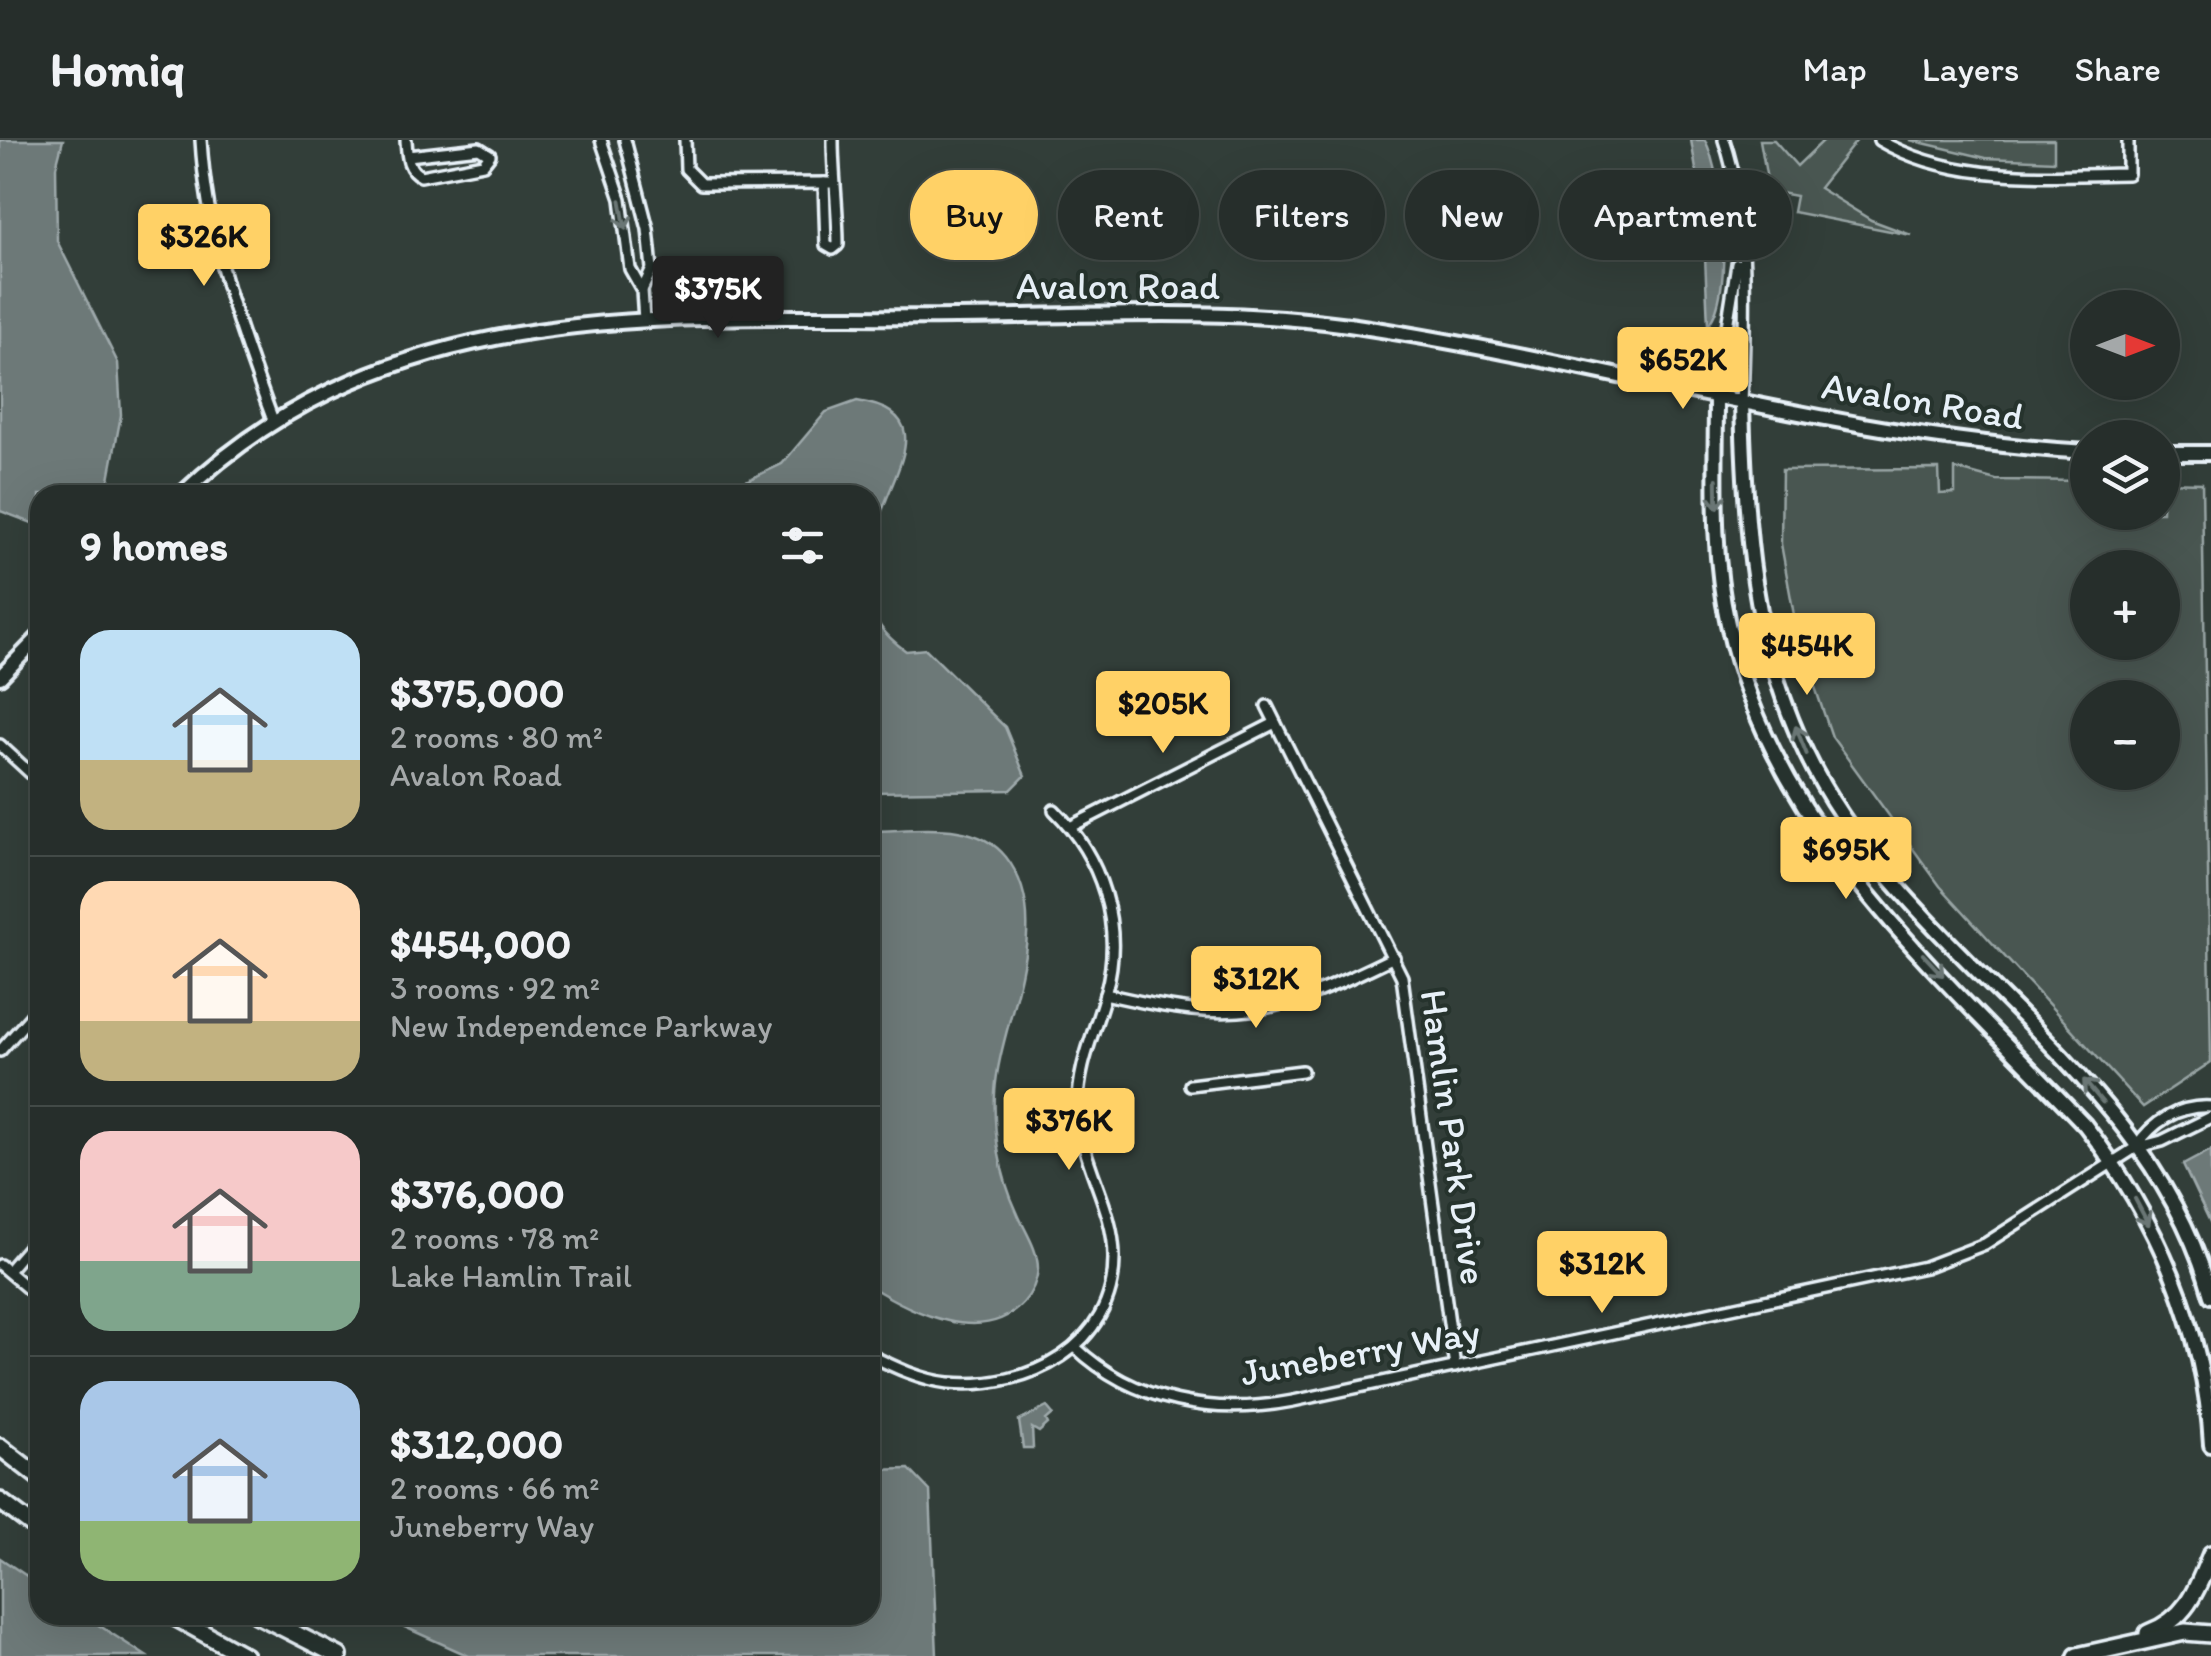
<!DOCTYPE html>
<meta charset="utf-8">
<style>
body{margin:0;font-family:Itim,sans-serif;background:#323a37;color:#f1f3f6;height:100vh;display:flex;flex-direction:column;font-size:38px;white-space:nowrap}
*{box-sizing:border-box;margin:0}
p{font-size:32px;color:#a4a8a9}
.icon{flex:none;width:55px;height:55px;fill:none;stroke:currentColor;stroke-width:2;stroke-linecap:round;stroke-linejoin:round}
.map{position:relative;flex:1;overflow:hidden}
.panel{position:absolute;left:30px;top:345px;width:850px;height:1140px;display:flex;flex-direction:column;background:#262e2b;border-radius:30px;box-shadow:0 10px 40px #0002,0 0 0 2px #424a47}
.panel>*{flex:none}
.top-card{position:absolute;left:910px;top:30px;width:950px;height:90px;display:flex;gap:20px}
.needle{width:65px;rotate:90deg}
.controls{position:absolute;left:2070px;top:150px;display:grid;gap:20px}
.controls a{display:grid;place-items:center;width:110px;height:110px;border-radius:50%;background:#262e2b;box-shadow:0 10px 40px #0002,0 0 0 2px #424a47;font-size:50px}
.price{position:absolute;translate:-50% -85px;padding:0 22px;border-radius:10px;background:#ffd166;color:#111;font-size:32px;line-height:65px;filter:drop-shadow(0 2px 5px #0008)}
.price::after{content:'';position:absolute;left:50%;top:60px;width:30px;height:22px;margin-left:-15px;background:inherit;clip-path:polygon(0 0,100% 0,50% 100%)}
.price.selected{background:#222;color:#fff}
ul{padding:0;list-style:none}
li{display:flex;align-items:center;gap:30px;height:250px;padding:0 50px}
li+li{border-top:2px solid #424a47}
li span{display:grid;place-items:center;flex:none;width:280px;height:200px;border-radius:30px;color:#555}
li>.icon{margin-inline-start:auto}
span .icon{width:120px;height:120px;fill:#fffc;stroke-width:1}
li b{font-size:42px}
h2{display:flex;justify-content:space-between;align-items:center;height:120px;padding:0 50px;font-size:42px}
.pill{padding:0 35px;border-radius:45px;background:#262e2b;box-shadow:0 10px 40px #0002,0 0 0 2px #424a47;font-size:35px;line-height:90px}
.pill.selected{background:#ffd166;color:#111}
header{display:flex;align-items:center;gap:60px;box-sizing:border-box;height:140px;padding:0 50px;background:#262e2b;border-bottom:2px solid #424a47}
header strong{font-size:48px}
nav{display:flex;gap:55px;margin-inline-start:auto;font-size:35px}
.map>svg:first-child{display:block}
.green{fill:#495651;stroke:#98a4a4;stroke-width:2.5;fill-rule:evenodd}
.water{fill:#6d7978;stroke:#9ea9ab;stroke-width:2.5}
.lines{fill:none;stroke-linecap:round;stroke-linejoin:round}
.street-casing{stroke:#e8f1f8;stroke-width:16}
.secondary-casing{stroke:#e8f1f8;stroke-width:20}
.highway-casing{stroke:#e8f1f8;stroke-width:22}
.street{stroke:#26332d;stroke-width:9}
.secondary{stroke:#26332d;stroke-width:12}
.highway{stroke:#26332d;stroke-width:15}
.oneway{stroke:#6a7674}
.labels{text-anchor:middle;stroke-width:8;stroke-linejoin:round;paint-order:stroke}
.street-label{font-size:38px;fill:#e8f1f8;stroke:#26332d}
</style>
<header>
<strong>Homiq</strong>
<nav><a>Map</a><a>Layers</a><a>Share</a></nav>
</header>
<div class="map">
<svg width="2211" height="1516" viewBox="0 0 2211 1516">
<rect width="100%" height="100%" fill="#323e39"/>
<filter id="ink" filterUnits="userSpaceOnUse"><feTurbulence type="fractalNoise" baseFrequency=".01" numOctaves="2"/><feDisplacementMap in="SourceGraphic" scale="20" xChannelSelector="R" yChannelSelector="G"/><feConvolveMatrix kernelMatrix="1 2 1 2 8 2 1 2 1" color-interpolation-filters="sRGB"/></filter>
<g filter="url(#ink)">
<g class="green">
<polygon points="1760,0 1774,0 1797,26 1824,0 1857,0 1819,48 1871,80 1911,95 1793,72 1796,56 1769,51"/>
<polygon points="1910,0 2054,0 2054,21 1986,18"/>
<path d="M1939 329 1940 354 1955 353V329L1996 340 2087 341 2088 372H2162L2163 342 2202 343 2211 922 2143 967 1940 746 1832 597 1798 497 1781 404 1782 330ZM2088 428H2162V502H2088ZM2088 558H2162V632H2088Z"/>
</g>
<g class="water">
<polygon points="0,0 63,0 56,27 57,101 118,223 121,275 106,355 40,355 40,386 0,371"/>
<path d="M1691 0H1705C1723 36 1734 155 1708 185L1703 71Z"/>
<path d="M857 261C938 273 896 327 880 377 875 392 873 409 870 425V355H716L782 324 826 272Z"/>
<path d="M870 452C871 480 884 495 906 511L926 509 1005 587 1025 636 1011 650 870 652Z"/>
<path d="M870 691C915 691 975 678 1006 717 1058 784 999 881 995 953 993 993 1000 1036 1017 1072 1024 1090 1038 1108 1038 1129 1037 1141 1031 1154 1023 1163 983 1207 911 1172 870 1146Z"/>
<polygon points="2211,1010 2211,1084 2183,1025"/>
<polygon points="1047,1267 1053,1274 1046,1280 1048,1284 1039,1292 1032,1288 1033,1308 1023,1308 1019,1281"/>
<polygon points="909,1329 930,1351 937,1516 469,1516 378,1475 870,1475 870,1330"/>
<polygon points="0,1418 40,1445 40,1475 83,1475 146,1516 0,1516"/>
</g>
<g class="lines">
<defs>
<g id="street">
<path d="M201 0C207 101 239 189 274 283"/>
<path d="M406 0C407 14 407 30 421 36L483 24 490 15 479 8 408 16"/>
<polyline points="601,0 621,59 630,129 642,150"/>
<polyline points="625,0 648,89 652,129 642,150 644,180"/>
<polyline points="685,0 686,29 701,44 830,43"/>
<path d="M1724 0C1750 76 1745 181 1742 262"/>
<path d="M1879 0C1954 44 2044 35 2128 34V0"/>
<path d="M824 43 826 105 833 109 838 105C838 68 833 36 833 0"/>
<polyline points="1716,256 1737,124"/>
<polyline points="1267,566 1402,837 1455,1227"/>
<polyline points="0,605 40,642"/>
<polyline points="1070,687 1275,583"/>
<path d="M1105 854C1240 885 1271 877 1394 817"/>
<polyline points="0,911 40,866"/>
<polyline points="1190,945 1302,931"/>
<path d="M2135 1008C2152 982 2178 965 2211 967"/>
<polyline points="0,1125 40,1159"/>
<polyline points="8,1131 40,1094"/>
<path d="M1075 1207C1134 1263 1215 1276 1293 1261L1925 1127 1985 1104 2135 1008 2162 1001 2211 977"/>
<path d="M870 1215C894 1227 921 1240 949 1243 1028 1250 1115 1207 1114 1117 1114 1066 1080 1023 1078 969 1077 926 1095 892 1106 851 1124 786 1102 717 1054 670"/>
</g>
<g id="secondary">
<path d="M1716 256C1716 332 1711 410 1728 484 1773 693 1944 837 2085 985 2156 1077 2205 1188 2211 1305"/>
<path d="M1742 262C1745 385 1752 502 1807 615 1905 818 2150 929 2211 1156"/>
<polyline points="2162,313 2211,313"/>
<path d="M181 355C397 148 681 180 955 177 1086 176 1220 167 1349 185 1596 221 1838 298 2088 312"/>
<polyline points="0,537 40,496"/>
</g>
<g id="highway">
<polyline points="0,1307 40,1338"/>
<polyline points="0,1361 40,1391"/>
<polyline points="171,1475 245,1516"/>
<polyline points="258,1475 339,1516"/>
<path d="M2148 1493C2187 1479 2197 1449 2211 1414"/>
<polyline points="2077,1516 2185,1492 2211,1494"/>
</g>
</defs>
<use href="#street" class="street-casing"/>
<use href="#secondary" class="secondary-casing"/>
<use href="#highway" class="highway-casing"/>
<use href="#street" class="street"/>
<use href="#secondary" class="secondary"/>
<use href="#highway" class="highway"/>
</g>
<defs><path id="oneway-shaft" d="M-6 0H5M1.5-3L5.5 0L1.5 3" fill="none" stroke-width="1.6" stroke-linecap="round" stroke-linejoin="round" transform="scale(2.5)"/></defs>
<g class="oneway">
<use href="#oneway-shaft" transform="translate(623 75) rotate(80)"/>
<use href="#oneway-shaft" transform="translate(1717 354) rotate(89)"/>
<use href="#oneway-shaft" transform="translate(1801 600) rotate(-112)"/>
<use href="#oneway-shaft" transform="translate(1933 825) rotate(47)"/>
<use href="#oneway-shaft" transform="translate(2093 951) rotate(-130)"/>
<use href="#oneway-shaft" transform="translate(2142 1072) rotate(62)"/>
</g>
</g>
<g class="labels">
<g class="street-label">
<text x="1118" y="159">Avalon Road</text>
<text transform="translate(1923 261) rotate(9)" y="13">Avalon Road</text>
<text transform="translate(1454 997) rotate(82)" y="13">Hamlin Park Drive</text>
<text transform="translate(1360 1212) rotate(-10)" y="13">Juneberry Way</text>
</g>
</g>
</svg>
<div class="controls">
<a><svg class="needle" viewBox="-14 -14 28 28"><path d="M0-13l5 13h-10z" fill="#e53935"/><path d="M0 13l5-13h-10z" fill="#a4a8a9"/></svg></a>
<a><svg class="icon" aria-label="layers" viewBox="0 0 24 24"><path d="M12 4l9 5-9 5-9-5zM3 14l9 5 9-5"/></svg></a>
<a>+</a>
<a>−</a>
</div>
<b class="price" style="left:204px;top:149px">$326K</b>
<b class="price selected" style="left:718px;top:201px">$375K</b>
<b class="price" style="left:1683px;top:272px">$652K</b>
<b class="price" style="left:1807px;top:558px">$454K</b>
<b class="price" style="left:1163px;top:616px">$205K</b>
<b class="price" style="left:1846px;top:762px">$695K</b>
<b class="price" style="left:1256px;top:891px">$312K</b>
<b class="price" style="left:1069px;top:1033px">$376K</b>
<b class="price" style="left:1602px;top:1176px">$312K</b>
<div class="top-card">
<a class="pill selected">Buy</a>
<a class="pill">Rent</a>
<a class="pill">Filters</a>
<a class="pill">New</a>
<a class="pill">Apartment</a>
</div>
<section class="panel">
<h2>9 homes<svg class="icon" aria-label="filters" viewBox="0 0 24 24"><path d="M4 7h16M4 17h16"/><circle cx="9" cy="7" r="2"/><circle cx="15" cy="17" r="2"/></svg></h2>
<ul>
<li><span style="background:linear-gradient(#bfe0f5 65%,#c2b280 0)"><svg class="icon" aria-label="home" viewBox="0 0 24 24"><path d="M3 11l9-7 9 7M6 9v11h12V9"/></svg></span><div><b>$375,000</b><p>2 rooms · 80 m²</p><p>Avalon Road</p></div></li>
<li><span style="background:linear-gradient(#ffd9b3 70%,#c2b280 0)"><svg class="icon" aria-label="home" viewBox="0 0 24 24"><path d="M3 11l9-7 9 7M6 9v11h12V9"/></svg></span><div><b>$454,000</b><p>3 rooms · 92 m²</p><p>New Independence Parkway</p></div></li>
<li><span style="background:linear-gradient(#f6c9c9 65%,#7fa58c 0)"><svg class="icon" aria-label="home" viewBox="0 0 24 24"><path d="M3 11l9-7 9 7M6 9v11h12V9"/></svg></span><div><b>$376,000</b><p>2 rooms · 78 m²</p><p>Lake Hamlin Trail</p></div></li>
<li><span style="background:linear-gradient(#a9c7e8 70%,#8fb573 0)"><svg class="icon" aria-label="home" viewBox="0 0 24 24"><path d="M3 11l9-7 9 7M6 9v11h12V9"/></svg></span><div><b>$312,000</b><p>2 rooms · 66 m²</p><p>Juneberry Way</p></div></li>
</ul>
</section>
</div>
